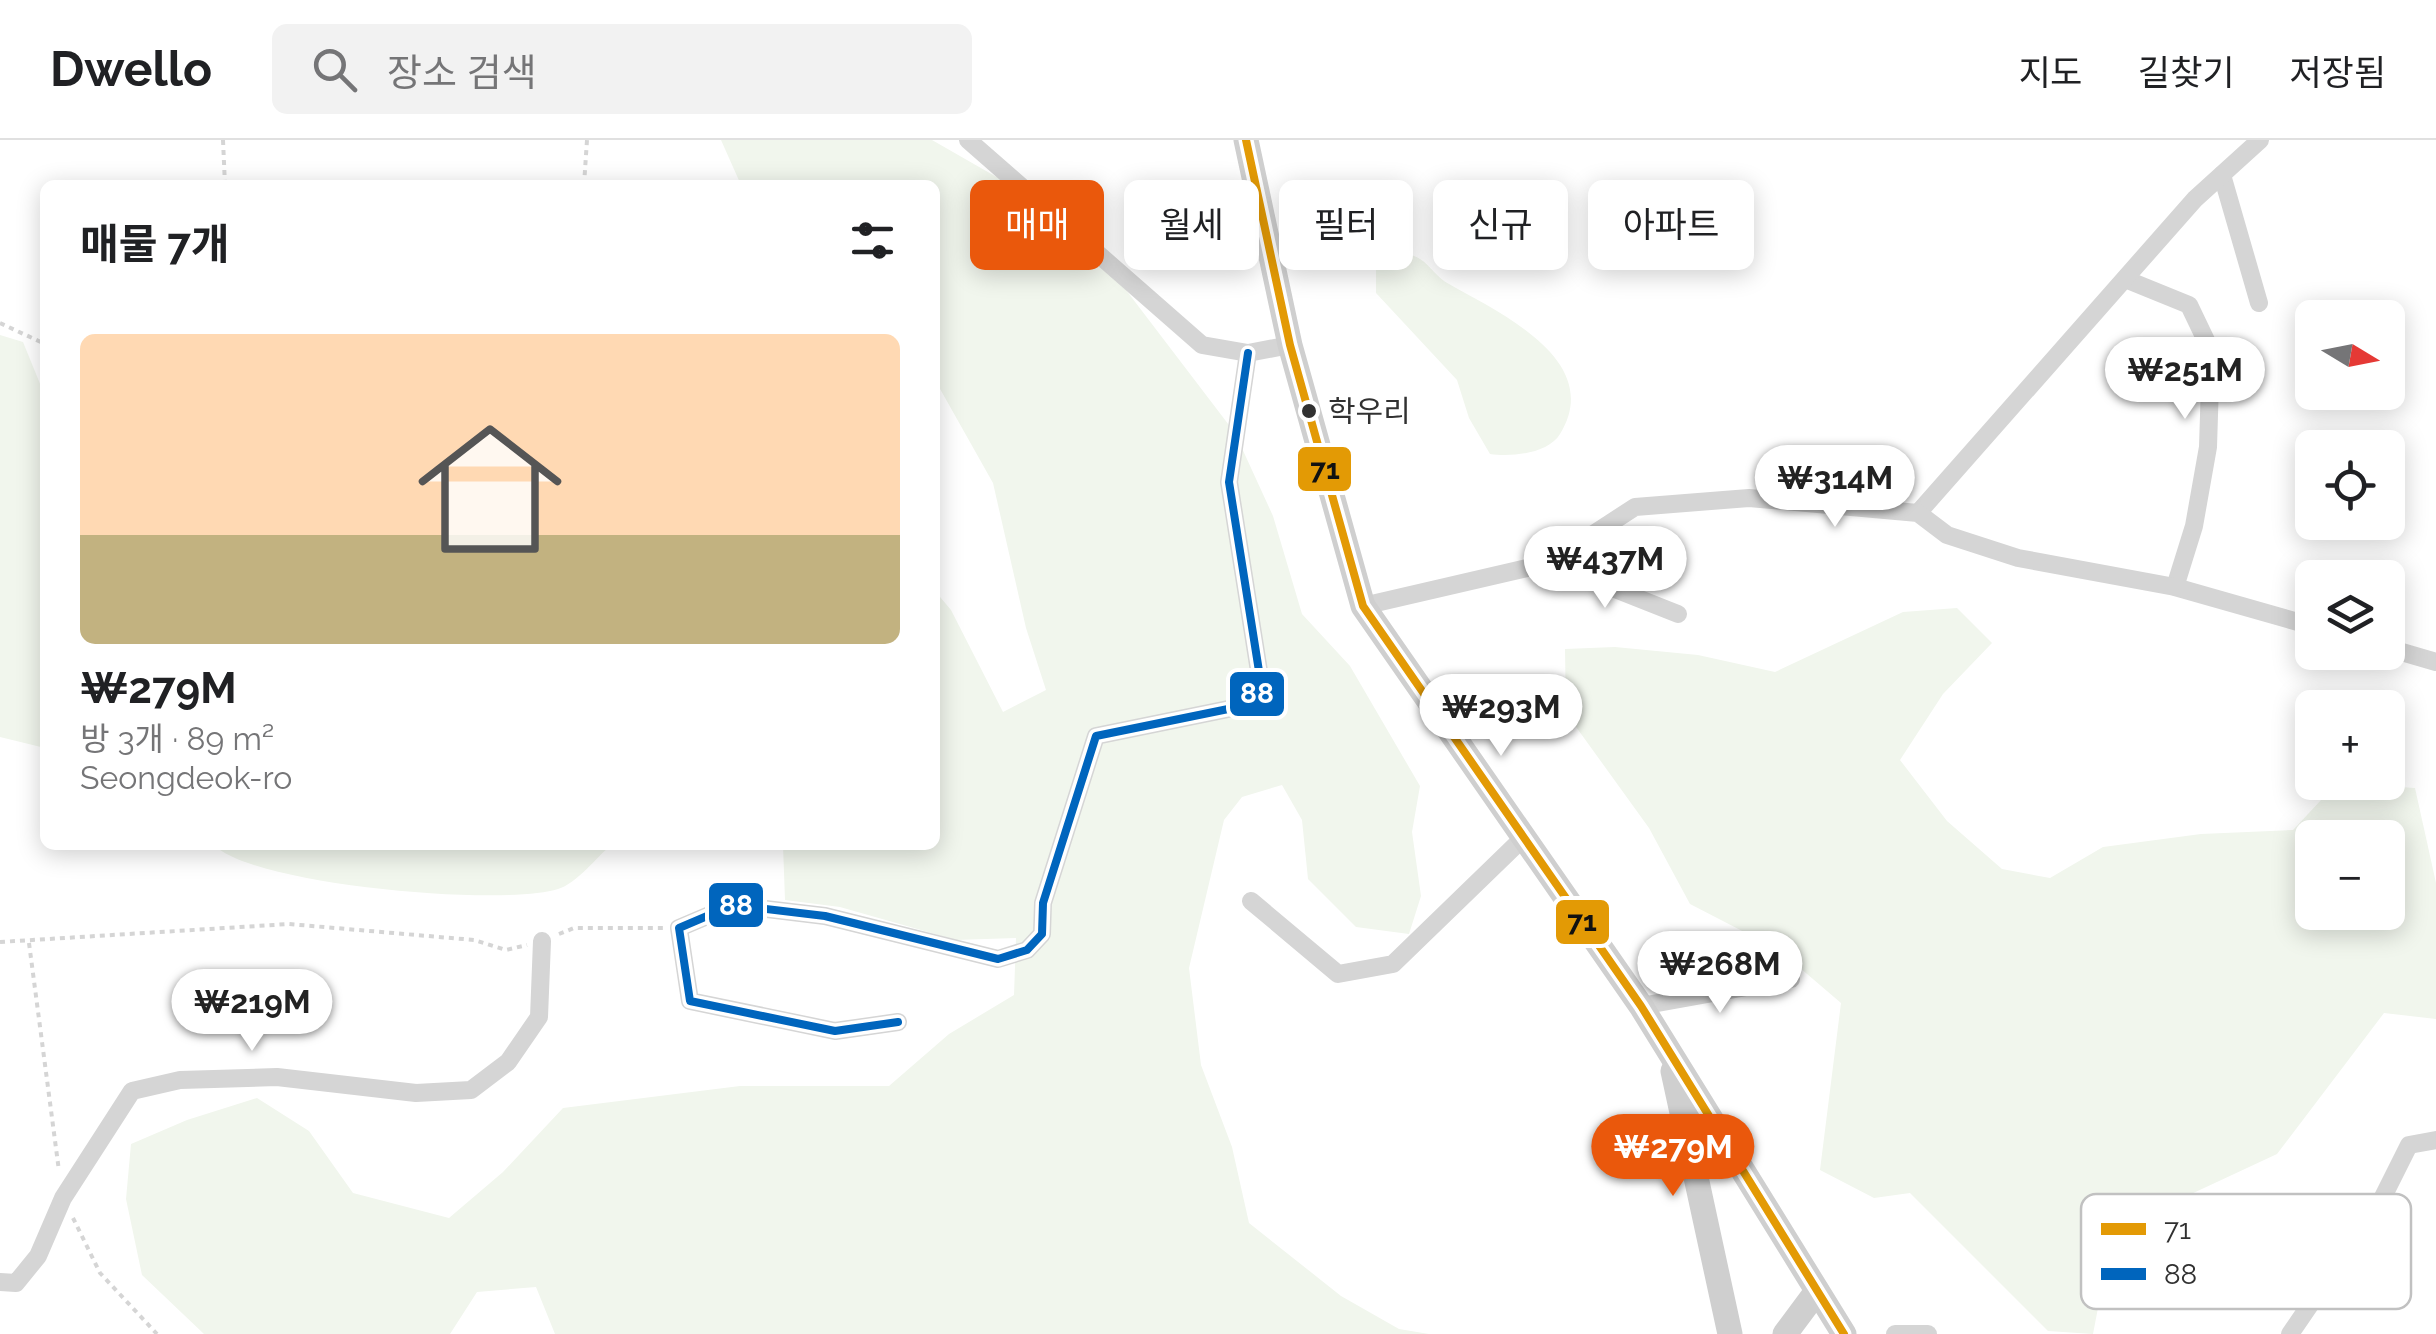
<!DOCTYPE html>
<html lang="ko">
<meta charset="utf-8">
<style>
body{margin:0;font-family:Raleway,"Noto Sans KR",sans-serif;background:#f2f2f2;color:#202124;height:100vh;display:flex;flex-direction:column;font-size:38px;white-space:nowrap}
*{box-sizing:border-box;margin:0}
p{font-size:32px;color:#757577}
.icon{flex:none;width:55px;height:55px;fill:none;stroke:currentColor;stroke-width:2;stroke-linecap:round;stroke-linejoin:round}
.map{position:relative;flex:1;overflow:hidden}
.drawer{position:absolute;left:40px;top:40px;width:900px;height:670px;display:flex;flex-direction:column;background:#fff;border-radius:15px;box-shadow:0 5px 25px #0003}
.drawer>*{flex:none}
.guide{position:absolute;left:970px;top:40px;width:950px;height:90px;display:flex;gap:20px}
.needle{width:65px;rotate:100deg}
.buttons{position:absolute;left:2295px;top:160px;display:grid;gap:20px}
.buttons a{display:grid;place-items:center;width:110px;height:110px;border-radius:15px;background:#fff;box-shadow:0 5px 25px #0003;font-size:50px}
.price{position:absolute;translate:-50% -85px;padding:0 22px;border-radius:35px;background:#fff;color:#222;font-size:32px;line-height:65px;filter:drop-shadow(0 2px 5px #0008)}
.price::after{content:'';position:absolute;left:50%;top:60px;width:30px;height:22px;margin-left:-15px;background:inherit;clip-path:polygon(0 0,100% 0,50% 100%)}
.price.active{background:#ea580c;color:#fff}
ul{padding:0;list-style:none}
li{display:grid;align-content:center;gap:20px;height:530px;padding:0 40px}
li+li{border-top:2px solid #e0e0e0}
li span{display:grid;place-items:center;height:310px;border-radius:15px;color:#555}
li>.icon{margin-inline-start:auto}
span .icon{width:180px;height:180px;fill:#fffc;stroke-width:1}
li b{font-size:42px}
h2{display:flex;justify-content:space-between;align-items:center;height:120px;padding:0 40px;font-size:42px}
.chip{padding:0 35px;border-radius:15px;background:#fff;box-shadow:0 5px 25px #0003;font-size:35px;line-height:90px}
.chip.active{background:#ea580c;color:#fff}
header{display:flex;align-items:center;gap:60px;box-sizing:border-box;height:140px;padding:0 50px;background:#fff;border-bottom:2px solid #e0e0e0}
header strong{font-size:48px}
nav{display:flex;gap:55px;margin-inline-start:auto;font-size:35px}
.search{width:700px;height:90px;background:#f2f2f2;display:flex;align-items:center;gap:25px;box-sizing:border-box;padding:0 35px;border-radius:15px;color:#757577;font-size:38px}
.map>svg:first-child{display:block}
.green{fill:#f1f6ed;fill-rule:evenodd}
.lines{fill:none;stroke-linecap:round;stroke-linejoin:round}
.path{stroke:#d5d5d5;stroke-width:4;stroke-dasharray:5 5;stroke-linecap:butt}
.street{stroke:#d5d5d5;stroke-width:18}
.secondary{stroke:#cfcfcf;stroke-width:25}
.bus-1-casing{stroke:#fff;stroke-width:15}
.bus-2-casing{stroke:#fff;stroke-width:15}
.bus-1{stroke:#e39a05;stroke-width:8}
.bus-2{stroke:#0065bd;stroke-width:8}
.bus-dot{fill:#313131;stroke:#fff;stroke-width:4}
.labels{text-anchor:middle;stroke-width:10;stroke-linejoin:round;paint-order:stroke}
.bus-label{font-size:30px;fill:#313131;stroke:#fff;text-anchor:start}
.key{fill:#fff;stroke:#c1c1c1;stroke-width:2.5}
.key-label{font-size:28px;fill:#313131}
.line-badge{stroke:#fff;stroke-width:4}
.badge-label{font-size:28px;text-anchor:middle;font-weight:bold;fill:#fff}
.pale-badge-label{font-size:28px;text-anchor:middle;font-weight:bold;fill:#111}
</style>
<header>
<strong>Dwello</strong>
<div class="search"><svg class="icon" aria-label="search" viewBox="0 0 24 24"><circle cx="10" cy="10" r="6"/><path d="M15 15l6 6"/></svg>장소 검색</div>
<nav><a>지도</a><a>길찾기</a><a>저장됨</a></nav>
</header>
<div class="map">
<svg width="2436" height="1194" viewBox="0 0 2436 1194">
<rect width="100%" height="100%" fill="#fff"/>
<g class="green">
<polygon points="721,0 932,0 1047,66 1126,150 1235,293 1273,376 1302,474 1350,526 1420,646 1412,692 1421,756 1409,794 1356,787 1308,739 1302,680 1282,645 1242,657 1224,680 1189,828 1201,925 1232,1007 1249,1083 1341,1156 1399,1189 1429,1194 555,1194 536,1147 477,1152 450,1194 204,1194 142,1135 126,1059 131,1004 187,980 257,958 309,991 353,1053 449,1078 503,1032 563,968 740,946 889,946 949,894 1014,855 1016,798 956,800 840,767 785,760 783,705 935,705 935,451 951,470 1003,572 1046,550 1026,488 993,343 935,240 935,45 741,45"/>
<path d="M1376 106C1389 110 1409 112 1420 119 1431 126 1437 138 1449 144 1500 173 1605 221 1560 294 1548 314 1511 317 1490 314L1469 278 1457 240 1376 153Z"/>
<polygon points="0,195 23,202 45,256 45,608 0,597"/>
<path d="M1957 468 1992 503 1943 554 1900 620 1947 681 2002 729 2050 738 2103 707 2201 694 2293 690 2337 643 2415 648 2436 743V879L2384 873 2277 1014 2144 1076 2102 1147 2093 1194 2048 1191 1910 1053 1874 1058 1820 1030 1841 863 1779 810 1690 764 1649 688 1566 573 1565 509 1615 507 1698 515 1775 532 1903 472ZM2312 698H2388V772H2312Z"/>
<path d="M214 705H611C597 717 576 744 558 749 502 767 253 745 214 705Z"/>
</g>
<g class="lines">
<g class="path">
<polyline points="223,0 225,45"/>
<polyline points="584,45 587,0"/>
<polyline points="0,183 45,204"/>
<polyline points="559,794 574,788 664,788"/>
<polyline points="0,802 289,784 474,800 506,810 527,805"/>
<polyline points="29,803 59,1031"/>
<polyline points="73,1078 100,1133 157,1194"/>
</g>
<g class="street">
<polyline points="968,0 1202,205 1248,213 1290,205"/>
<polyline points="2222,35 2259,163"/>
<polyline points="2125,139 2189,165 2211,211 2208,307 2194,386 2175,447"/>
<polyline points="1918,373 2195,59 2260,0"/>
<polyline points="1549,423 1678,474"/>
<polyline points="1363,466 1549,423 1635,367 1749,358 1918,373 1947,395 2018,418 2175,447 2312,486"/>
<polyline points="2388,508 2436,522"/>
<polyline points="1251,761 1338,834 1393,824 1522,699"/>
<polyline points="1641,866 1791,839"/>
<polyline points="898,882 835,891 690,861 679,788 733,765 825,776 998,819 1027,810 1042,794 1043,763 1096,596 1238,567 1262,550 1229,342 1248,213"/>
<polyline points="0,1142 16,1143 38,1116 63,1058 132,951 180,940 277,937 416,953 471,950 508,922 539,877 542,801"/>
<polyline points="1895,1194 1928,1194"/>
<polyline points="2290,1194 2381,1061 2409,1005 2436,1000"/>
</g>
<g class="secondary">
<polyline points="1246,0 1290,205 1363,466 1641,866 1844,1194"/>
<polyline points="1673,931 1730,1194"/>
<polyline points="1785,1194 1817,1151"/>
</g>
<defs>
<polyline id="bus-1" points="1246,0 1290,205 1363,466 1641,866 1844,1194"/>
<polyline id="bus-2" points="898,882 835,891 690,861 679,788 733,765 825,776 998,819 1027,810 1042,794 1043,763 1096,596 1238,567 1262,550 1229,342 1248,213"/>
</defs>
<use href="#bus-1" class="bus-1-casing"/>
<use href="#bus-2" class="bus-2-casing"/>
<use href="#bus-1" class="bus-1"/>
<use href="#bus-2" class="bus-2"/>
</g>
<circle class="bus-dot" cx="1309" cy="271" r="9"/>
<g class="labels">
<g class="bus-label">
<text x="1328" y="282">학우리</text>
</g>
</g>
<rect x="2081" y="1054" width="330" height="115" rx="15" class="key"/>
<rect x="2101" y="1083" width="45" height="12" fill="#e39a05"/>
<rect x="2101" y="1128" width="45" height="12" fill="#0065bd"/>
<g class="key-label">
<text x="2164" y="1099">71</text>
<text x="2164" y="1144">88</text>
</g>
<g class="line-badge">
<rect x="1296" y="305" width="57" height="48" rx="10" fill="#e39a05"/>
<rect x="1228" y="530" width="58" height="48" rx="10" fill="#0065bd"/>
<rect x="707" y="741" width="58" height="48" rx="10" fill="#0065bd"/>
<rect x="1554" y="758" width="57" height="48" rx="10" fill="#e39a05"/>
</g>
<g class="badge-label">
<text x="1257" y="563">88</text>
<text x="736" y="775">88</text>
</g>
<g class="pale-badge-label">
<text x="1325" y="339">71</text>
<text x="1582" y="791">71</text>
</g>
</svg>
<div class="buttons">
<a><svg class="needle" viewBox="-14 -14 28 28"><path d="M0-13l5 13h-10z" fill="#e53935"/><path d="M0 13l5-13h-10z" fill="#757577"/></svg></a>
<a><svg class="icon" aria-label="locate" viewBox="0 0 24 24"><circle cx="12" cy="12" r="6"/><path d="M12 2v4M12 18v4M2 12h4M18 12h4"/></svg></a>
<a><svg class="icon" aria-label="layers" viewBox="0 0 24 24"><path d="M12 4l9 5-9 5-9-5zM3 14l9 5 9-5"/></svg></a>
<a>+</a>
<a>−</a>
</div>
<b class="price" style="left:2185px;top:282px">₩251M</b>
<b class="price" style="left:1835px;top:390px">₩314M</b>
<b class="price" style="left:1605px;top:471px">₩437M</b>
<b class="price" style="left:1501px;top:619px">₩293M</b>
<b class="price" style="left:1720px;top:876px">₩268M</b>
<b class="price" style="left:252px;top:914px">₩219M</b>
<b class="price active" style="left:1673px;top:1059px">₩279M</b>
<div class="guide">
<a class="chip active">매매</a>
<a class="chip">월세</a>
<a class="chip">필터</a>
<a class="chip">신규</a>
<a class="chip">아파트</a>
</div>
<section class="drawer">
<h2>매물 7개<svg class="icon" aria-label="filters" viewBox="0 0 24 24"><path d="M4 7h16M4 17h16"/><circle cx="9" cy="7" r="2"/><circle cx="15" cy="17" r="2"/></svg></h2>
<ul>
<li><span style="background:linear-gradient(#ffd9b3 65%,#c2b280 0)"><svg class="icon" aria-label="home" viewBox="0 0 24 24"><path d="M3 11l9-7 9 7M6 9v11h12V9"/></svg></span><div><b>₩279M</b><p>방 3개 · 89 m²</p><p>Seongdeok-ro</p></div></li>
</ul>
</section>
</div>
